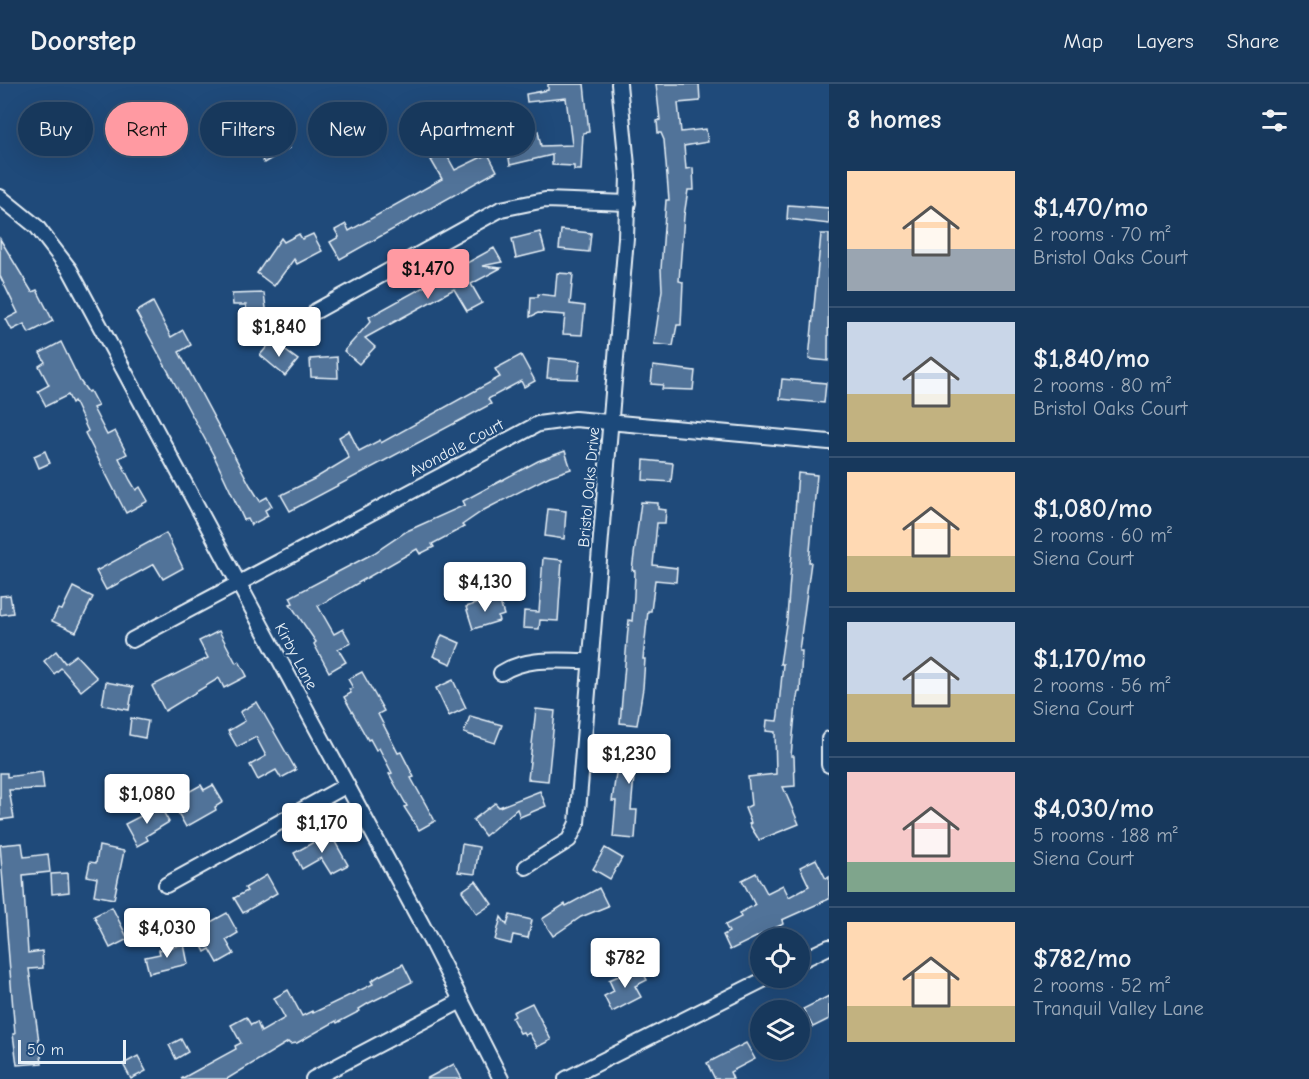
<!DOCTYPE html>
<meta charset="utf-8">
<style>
body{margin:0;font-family:"Comic Neue",sans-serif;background:#203f62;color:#f1f3f6;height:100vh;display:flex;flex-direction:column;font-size:22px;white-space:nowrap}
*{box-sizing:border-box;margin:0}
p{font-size:20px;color:#9eacbb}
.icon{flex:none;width:33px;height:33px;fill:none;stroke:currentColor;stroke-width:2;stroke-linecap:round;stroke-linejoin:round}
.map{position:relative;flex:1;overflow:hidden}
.sheet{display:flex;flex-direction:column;background:#17385c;width:480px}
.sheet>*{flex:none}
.top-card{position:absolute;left:18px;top:18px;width:570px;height:54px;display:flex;gap:12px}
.buttons{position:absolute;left:750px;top:844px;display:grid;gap:12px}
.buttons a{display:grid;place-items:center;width:60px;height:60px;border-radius:50%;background:#17385c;box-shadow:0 6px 24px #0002,0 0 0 2px #365272;font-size:30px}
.scale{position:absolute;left:18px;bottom:15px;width:108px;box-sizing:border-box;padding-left:6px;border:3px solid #e8f1f8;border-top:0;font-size:16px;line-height:21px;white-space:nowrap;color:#e8f1f8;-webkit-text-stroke:4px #1f4a7a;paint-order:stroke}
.price{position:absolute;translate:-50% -51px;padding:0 14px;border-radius:6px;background:#fff;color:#222;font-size:20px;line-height:39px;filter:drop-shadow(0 2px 3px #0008)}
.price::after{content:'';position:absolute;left:50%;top:36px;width:18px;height:14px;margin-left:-9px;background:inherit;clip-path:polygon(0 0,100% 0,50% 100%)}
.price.current{background:#ff9aa2;color:#111}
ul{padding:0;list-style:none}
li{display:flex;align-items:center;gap:18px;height:150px;padding:0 18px}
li+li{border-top:2px solid #365272}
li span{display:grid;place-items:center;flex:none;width:168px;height:120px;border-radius:0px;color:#555}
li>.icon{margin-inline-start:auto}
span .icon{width:72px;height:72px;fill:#fffc;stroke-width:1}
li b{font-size:26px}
h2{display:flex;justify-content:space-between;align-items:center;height:72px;padding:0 18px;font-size:26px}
.pill{padding:0 21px;border-radius:27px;background:#17385c;box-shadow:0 6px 24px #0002,0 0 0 2px #365272;font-size:21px;line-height:54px}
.pill.current{background:#ff9aa2;color:#111}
header{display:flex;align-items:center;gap:36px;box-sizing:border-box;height:84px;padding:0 30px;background:#17385c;border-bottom:2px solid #365272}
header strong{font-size:28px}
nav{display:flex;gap:33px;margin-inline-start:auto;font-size:21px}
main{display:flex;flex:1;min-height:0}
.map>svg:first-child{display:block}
.building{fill:#517399;stroke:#e8f1f8;stroke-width:1.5}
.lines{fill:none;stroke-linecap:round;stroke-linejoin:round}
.street-casing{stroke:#e8f1f8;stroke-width:18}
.street{stroke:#1f4a7a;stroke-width:14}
.labels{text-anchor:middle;stroke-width:4.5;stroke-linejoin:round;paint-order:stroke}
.street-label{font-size:16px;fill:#e8f1f8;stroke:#1f4a7a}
</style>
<header>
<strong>Doorstep</strong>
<nav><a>Map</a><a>Layers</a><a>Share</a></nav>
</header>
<main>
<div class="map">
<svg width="829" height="995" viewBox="0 0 829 995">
<rect width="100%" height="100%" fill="#1f4a7a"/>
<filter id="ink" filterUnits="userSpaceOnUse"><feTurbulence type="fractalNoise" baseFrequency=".0167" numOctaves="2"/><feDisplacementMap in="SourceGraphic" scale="12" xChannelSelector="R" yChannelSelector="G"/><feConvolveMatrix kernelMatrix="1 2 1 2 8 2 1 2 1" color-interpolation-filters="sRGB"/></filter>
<g filter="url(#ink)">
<g class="building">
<polygon points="548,0 584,0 589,48 583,49 581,86 574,86 574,82 552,81 552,71 510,81 506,54 538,47 541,62 572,61 566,14 527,18 526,10 548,6"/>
<polygon points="656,0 699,0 700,17 678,19 681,48 706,45 708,58 684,62 686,85 693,84 694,106 688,106 684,132 679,197 683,198 681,241 677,241 673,262 654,260 662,206 661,185 666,116 669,116 664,56 661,49 658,49 657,37 660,36"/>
<polygon points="268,29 289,64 264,79 250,53 255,48 250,40"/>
<polygon points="480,34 485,44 474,49 469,39"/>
<polygon points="445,68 455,86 488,70 497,87 340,175 330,158 339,153 335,146 346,140 349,147 442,95 431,76"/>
<polygon points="788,121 829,124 829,140 787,135"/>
<polygon points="561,146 591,149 589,168 559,165"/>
<polygon points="540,148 545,167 516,174 512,155"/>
<polygon points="299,150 302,155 313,150 322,167 297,180 294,175 274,202 257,189 281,154 284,158"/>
<polygon points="821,150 829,150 828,277 809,275"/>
<polygon points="0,155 32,208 37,206 53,237 29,249 24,240 12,246 6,235 18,229 0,192"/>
<polygon points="494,164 502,178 482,182 501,184 471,200 482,219 467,227 454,205 365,254 375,263 359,280 344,267 371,237 369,233"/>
<polygon points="557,189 573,190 570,220 585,222 582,251 563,250 565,231 538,229 530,233 531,213 538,213 538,210 555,212"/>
<polygon points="264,209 269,247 249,249 246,221 233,221 232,210"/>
<polygon points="153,218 171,253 183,246 191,261 179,268 250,401 260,417 267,413 272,422 265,426 268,432 251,441 248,435 244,436 214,372 136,228"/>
<polygon points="272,257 298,276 285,292 260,271"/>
<polygon points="61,258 80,297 88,308 90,307 98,322 93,324 107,351 115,347 127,370 119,374 130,396 136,406 140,403 148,417 126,429 85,349 88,347 74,317 72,319 68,311 46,322 38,307 49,301 39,282 45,278 40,269"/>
<polygon points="521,271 535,297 524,303 521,297 488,315 491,320 290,427 281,411 314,395 349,374 339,353 349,347 359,367 380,356 381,359 500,293 495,285"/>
<polygon points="337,273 338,294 311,293 310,275"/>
<polygon points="549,274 580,277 578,295 547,294"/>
<polygon points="653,282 695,287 693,306 662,305 663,301 651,300"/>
<polygon points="782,295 826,299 824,319 780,315"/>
<polygon points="45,367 50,379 39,384 34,372"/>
<polygon points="565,367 571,385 550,392 484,426 462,441 464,443 432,460 434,463 420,470 417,465 318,522 334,550 343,545 351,559 338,565 346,578 329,588 314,560 316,558 290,520 293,519 290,513 374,469 407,447 465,421 463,417 538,377"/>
<polygon points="644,376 673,379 671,398 643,396"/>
<polygon points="798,389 817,391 809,478 811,478 799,567 802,567 800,608 798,608 796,620 791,672 794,672 795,702 783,703 799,740 759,756 749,740 751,739 745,724 751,721 748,693 776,690 775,648 766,647 767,636 777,637 778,631 783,580 780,580 787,534"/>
<polygon points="641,418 658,419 658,425 666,426 665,439 657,439 653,481 677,484 676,498 655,496 651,527 648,527 643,575 645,575 643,604 637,641 620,639 628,545 629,536 632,537 634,512 635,487 632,486"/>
<polygon points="548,425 566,427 564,455 545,452"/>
<polygon points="166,449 183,484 163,495 154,480 106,506 96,487"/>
<polygon points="543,474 562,476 558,537 540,536 539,545 523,544 524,527 539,528"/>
<polygon points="73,503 93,513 76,548 52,537 58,525 62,526"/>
<polygon points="10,511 13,529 0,531 0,512"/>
<polygon points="498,512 504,531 498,533 499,537 473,545 466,523"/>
<polygon points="219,547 236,579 239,577 247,592 224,604 219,594 165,627 152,602 208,574 199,557"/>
<polygon points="442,551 460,559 451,580 433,572"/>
<polygon points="56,567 65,579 76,571 97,594 81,607 61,584 54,590 44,577"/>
<polygon points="362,588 384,627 378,630 398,669 401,668 414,693 411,694 435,737 419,746 404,723 407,722 389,690 392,689 379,664 376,666 370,655 368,656 344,613 351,609 349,605 353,604 348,595"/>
<polygon points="453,596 466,624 449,632 436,604"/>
<polygon points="106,598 133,603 129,626 102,621"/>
<polygon points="257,618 296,686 281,694 276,686 258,696 250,681 266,672 256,653 237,663 228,647 245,637 240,628"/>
<polygon points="536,625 555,627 548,697 528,695"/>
<polygon points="470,632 502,641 495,659 464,649"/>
<polygon points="131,634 148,637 145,654 129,651"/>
<polygon points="633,651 652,653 650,681 635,680 631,726 637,726 635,755 613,753 616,717 612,717 620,662 632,663"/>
<polygon points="42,688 44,705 9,706 14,734 0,736 0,689 7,689 7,693"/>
<polygon points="201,701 204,706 213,701 223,718 215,723 216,726 186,743 176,725 185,720 181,712"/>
<polygon points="540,707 546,722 520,733 517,725 485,752 473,736 495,719 499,723"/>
<polygon points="160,722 169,738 146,752 148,756 137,762 125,740"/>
<polygon points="330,749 348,781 331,790 321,774 302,785 294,769"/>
<polygon points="22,759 24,773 48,770 50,788 23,791 28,869 42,867 43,884 29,885 42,979 17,981 13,950 15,950 0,761"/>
<polygon points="462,760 479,763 475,790 458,788"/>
<polygon points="99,762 124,767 114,815 94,811 97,794 87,792 90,778 96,779"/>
<polygon points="605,764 622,774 610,795 593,785"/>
<polygon points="816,775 826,795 829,793 829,815 782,836 783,840 730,866 723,851 729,848 725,841 741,833 739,829 755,821 742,796 756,789 767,809 783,801 789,813 809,802 800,783"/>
<polygon points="68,789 69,808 52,810 51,790"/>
<polygon points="267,791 277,809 243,829 234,814 247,807 245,804"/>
<polygon points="476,797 492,820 477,830 462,807"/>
<polygon points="599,804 608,822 581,833 553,852 542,835 565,820 566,822"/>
<polygon points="112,823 128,855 110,864 94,832"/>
<polygon points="227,829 238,849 226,856 234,870 218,879 210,865 205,868 194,847"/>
<polygon points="510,831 532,836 528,854 513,851 511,860 495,856 501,833 507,841"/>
<polygon points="184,860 188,880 149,889 145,873 160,870 159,866"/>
<polygon points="403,880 412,898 369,919 359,925 360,927 337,939 336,937 297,959 290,960 288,958 227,995 181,995 236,965 235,962 241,959 231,941 246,933 251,941 257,938 261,948 285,934 274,914 288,906 302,932 312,927 313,929 373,900 371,897 379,892"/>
<polygon points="640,883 647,896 635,902 641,913 612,928 604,912 614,907 609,896"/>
<polygon points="829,912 829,935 813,943 803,925"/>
<polygon points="532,919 551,956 537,963 529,949 525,951 523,948 520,949 512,934 515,932 513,928"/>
<polygon points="181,955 188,968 176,975 169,961"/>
<polygon points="746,959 755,975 730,988 733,995 715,995 707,979"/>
<polygon points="138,972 146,987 131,995 123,980"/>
<polygon points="454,980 462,995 426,995"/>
</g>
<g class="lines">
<defs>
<g id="street">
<polyline points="0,113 37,143 70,186 433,861 501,995"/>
<polyline points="316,227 501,125 545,116 628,119"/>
<polyline points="132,556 538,340 575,335 829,358"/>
<path d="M501 589C528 572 559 577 590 577"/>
<polyline points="829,655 829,681"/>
<polyline points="526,783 569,756 577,739 626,154 628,92 619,0"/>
<polyline points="166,801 347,701"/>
<polyline points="800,877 829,863"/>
<polyline points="313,995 461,917"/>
<polyline points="566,995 767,894"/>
</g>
</defs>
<use href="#street" class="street-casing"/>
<use href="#street" class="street"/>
</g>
</g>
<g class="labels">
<g class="street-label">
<text transform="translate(456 363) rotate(-28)" y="6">Avondale Court</text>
<text transform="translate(588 403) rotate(-85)" y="6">Bristol Oaks Drive</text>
<text transform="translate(297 572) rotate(62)" y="6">Kirby Lane</text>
</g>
</g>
</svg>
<div class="buttons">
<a><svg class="icon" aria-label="locate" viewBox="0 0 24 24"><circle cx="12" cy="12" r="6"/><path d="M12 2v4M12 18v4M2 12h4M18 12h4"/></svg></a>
<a><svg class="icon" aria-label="layers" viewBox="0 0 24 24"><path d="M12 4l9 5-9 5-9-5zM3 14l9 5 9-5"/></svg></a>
</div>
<div class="scale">50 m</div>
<b class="price current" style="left:428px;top:216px">$1,470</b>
<b class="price" style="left:279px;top:274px">$1,840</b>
<b class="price" style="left:485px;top:529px">$4,130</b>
<b class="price" style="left:629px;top:701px">$1,230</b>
<b class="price" style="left:147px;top:741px">$1,080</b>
<b class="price" style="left:322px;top:770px">$1,170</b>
<b class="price" style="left:167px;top:875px">$4,030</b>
<b class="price" style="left:625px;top:905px">$782</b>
<div class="top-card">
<a class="pill">Buy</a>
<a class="pill current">Rent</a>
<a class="pill">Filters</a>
<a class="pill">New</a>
<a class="pill">Apartment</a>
</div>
</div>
<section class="sheet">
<h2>8 homes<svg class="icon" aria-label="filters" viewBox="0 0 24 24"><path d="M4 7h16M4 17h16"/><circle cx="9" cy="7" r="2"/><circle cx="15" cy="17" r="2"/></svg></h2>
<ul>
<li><span style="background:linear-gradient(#ffd9b3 65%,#9aa5b1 0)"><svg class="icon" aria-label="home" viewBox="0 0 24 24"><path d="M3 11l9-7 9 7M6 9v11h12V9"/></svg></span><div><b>$1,470/mo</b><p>2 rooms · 70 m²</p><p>Bristol Oaks Court</p></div></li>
<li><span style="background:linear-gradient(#c9d6e8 60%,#c2b280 0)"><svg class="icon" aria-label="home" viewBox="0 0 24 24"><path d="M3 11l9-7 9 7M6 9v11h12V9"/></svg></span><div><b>$1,840/mo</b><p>2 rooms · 80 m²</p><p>Bristol Oaks Court</p></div></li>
<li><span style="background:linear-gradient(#ffd9b3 70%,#c2b280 0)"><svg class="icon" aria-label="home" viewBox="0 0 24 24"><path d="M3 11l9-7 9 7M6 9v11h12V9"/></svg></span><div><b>$1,080/mo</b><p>2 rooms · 60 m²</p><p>Siena Court</p></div></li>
<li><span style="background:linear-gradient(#c9d6e8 60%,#c2b280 0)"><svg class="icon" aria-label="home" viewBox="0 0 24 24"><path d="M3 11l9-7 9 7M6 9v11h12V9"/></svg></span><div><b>$1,170/mo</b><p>2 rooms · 56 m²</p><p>Siena Court</p></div></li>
<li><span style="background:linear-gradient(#f6c9c9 75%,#7fa58c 0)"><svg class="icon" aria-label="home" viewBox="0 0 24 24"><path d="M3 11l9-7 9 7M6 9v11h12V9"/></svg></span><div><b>$4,030/mo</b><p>5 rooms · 188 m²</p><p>Siena Court</p></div></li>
<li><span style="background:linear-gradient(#ffd9b3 70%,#c2b280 0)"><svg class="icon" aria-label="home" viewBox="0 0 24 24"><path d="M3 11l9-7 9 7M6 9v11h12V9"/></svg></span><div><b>$782/mo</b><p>2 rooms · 52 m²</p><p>Tranquil Valley Lane</p></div></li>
</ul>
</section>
</main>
